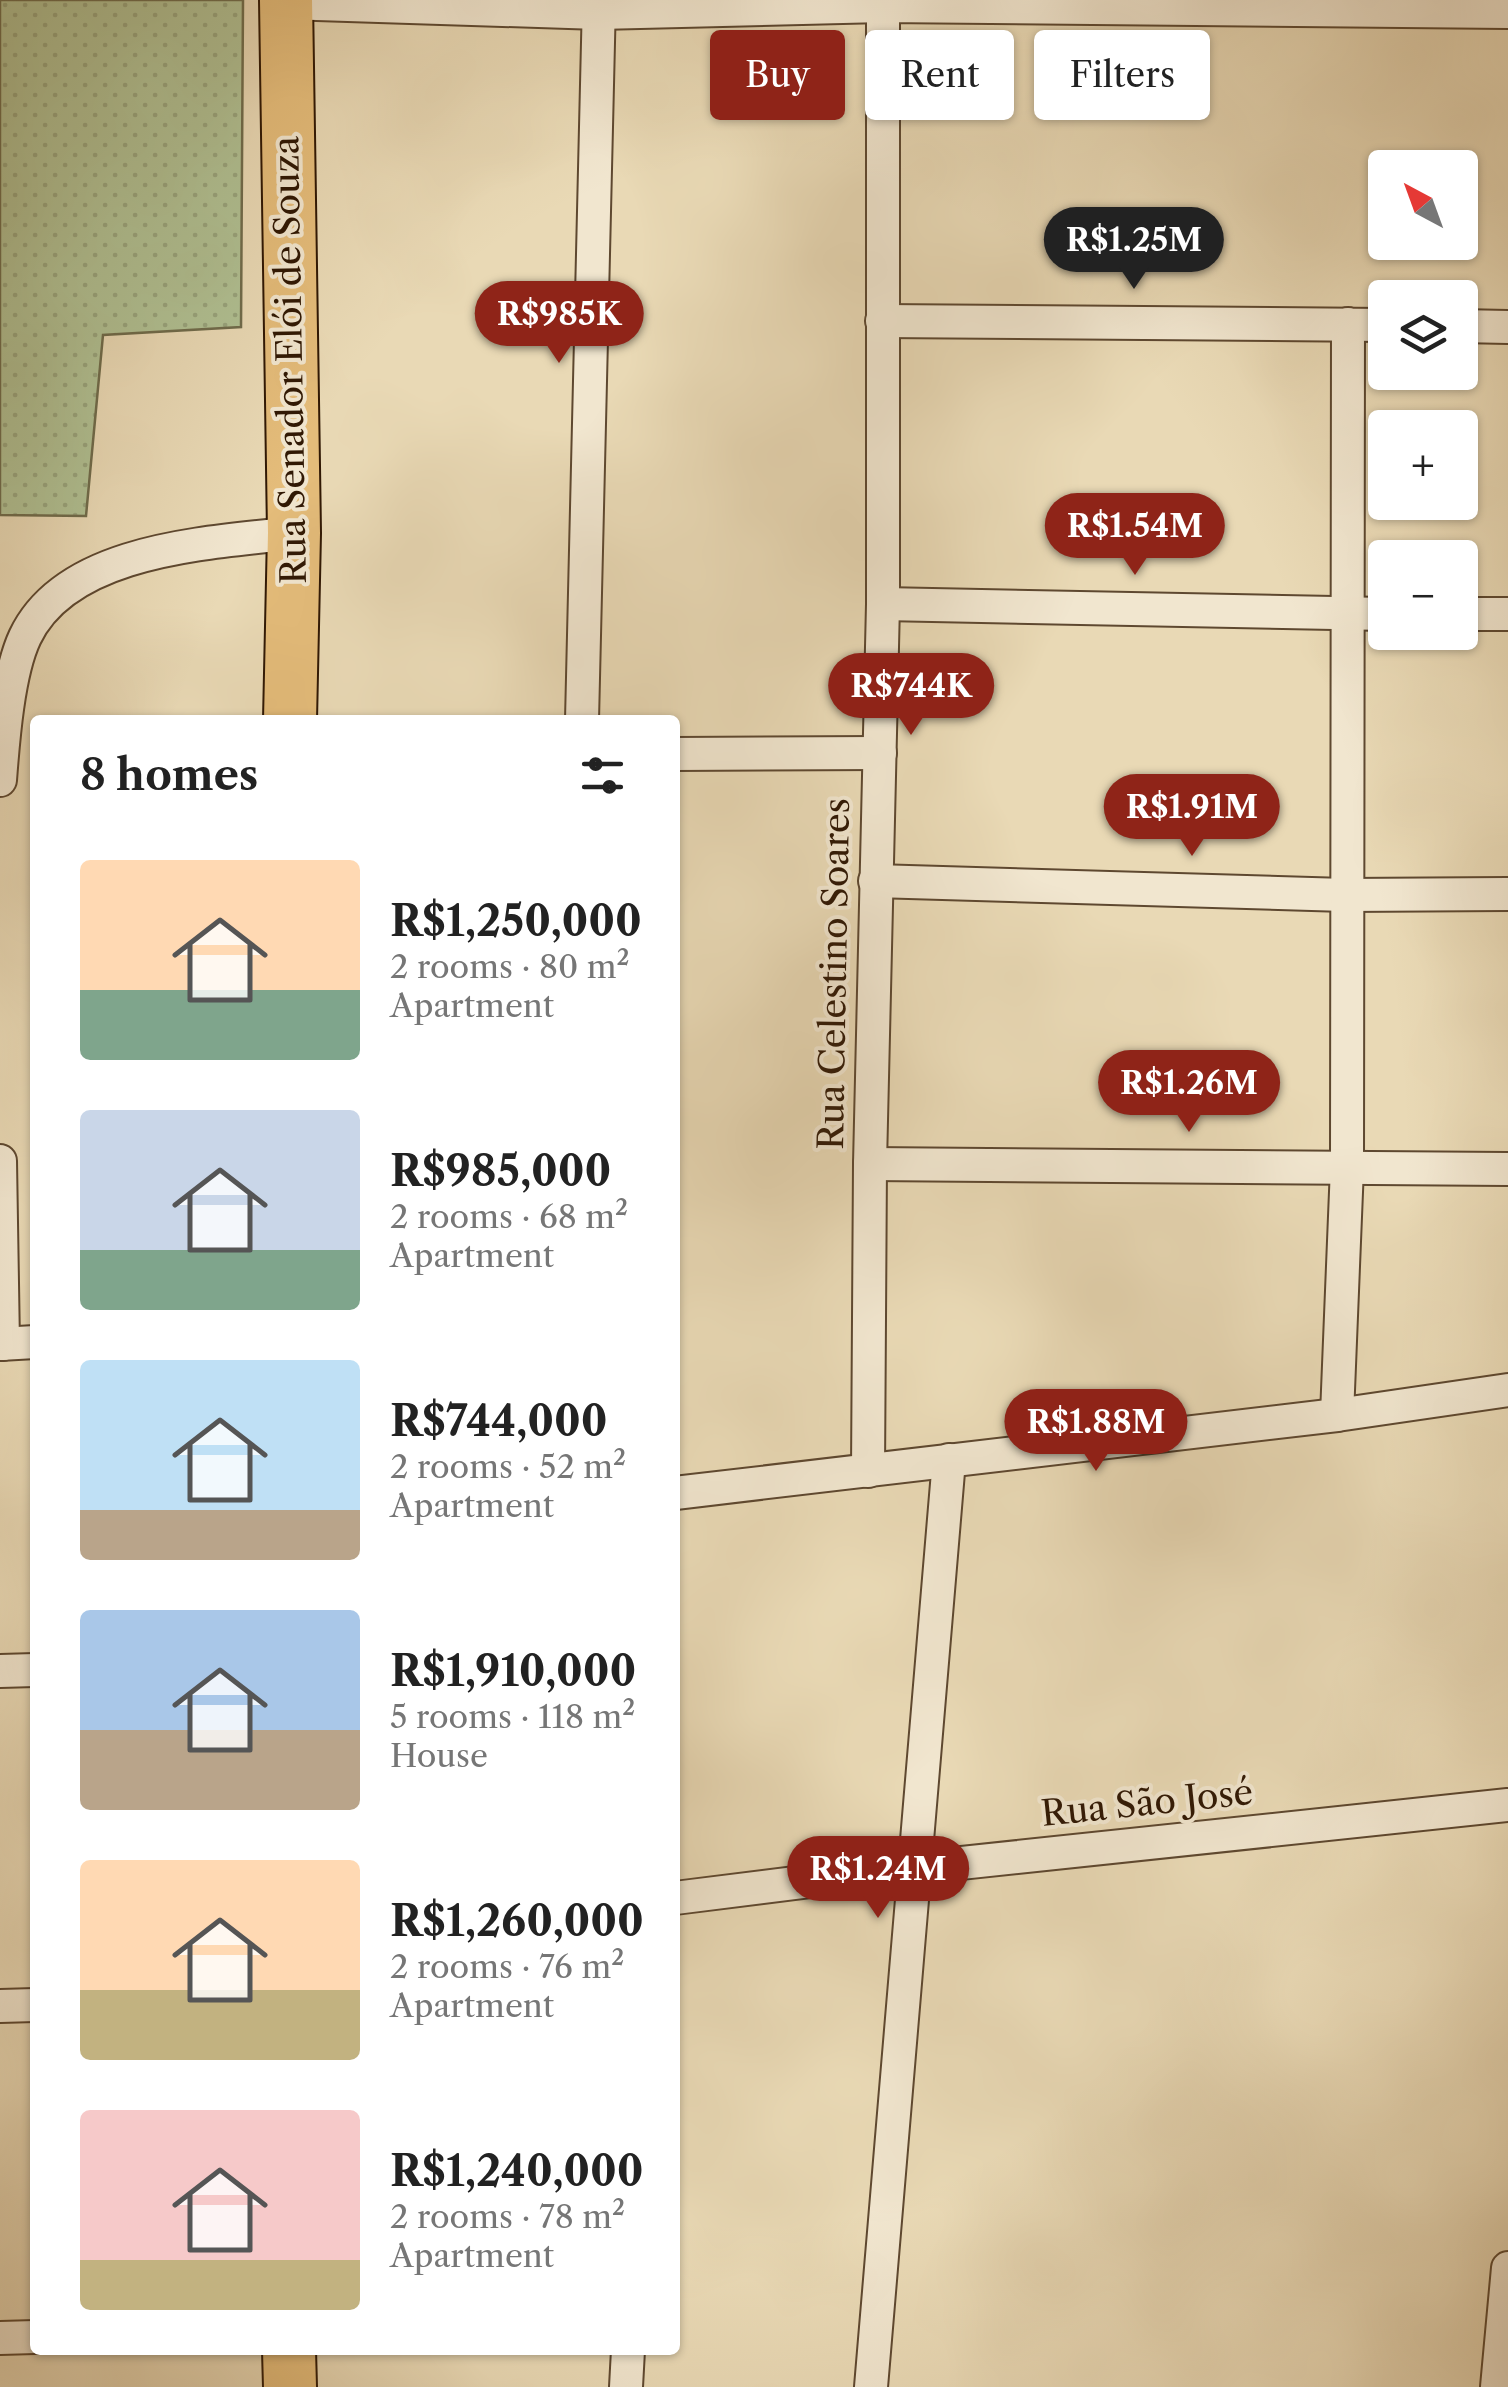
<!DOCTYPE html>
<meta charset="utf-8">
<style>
body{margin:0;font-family:"Libre Caslon Text",serif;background:#f6f6f6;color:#222;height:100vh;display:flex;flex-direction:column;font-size:38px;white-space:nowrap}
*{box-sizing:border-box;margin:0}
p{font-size:32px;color:#767676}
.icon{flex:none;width:55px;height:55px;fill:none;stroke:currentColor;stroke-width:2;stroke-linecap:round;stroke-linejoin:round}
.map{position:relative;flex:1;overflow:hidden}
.panel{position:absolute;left:30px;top:715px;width:650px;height:1640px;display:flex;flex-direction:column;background:#fff;border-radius:10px;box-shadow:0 2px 8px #0004}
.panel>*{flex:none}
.banner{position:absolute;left:710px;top:30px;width:648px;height:90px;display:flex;gap:20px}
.needle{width:65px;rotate:319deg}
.controls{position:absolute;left:1368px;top:150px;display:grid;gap:20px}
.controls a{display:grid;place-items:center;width:110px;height:110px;border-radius:10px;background:#fff;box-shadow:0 2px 8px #0004;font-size:50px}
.price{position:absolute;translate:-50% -85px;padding:0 22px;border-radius:35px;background:#8f2418;color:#fff;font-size:32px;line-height:65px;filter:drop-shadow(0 2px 5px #0008)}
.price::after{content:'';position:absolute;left:50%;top:60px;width:30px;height:22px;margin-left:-15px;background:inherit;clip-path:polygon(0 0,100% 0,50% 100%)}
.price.active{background:#222;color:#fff}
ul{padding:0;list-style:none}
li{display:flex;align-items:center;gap:30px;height:250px;padding:0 50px}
li span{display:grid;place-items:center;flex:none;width:280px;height:200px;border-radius:10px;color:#555}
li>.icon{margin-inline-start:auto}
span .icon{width:120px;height:120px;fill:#fffc;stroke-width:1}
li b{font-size:42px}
h2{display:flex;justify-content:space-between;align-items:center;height:120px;padding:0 50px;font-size:42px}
.pill{padding:0 35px;border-radius:10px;background:#fff;box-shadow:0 2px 8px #0004;font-size:35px;line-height:90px}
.pill.active{background:#8f2418;color:#fff}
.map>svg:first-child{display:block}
.green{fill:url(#green-dots);stroke:#706c4c;stroke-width:2.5}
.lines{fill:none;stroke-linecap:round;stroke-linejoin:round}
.street-casing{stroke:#5e4830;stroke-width:36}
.primary-casing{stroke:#301804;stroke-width:56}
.street{stroke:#f1e6cf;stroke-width:32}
.primary{stroke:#e4bc7a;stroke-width:52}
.labels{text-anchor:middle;stroke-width:8;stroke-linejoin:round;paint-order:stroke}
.street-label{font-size:35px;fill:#301804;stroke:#f1e6cf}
</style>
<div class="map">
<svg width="1508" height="2387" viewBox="0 0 1508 2387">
<defs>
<pattern id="green-dots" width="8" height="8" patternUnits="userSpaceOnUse" patternTransform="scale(2.5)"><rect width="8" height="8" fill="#b0c093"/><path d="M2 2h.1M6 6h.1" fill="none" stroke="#98a47d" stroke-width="1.8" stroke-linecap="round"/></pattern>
</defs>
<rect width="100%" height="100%" fill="#e9d9b5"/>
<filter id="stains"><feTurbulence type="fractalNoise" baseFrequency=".002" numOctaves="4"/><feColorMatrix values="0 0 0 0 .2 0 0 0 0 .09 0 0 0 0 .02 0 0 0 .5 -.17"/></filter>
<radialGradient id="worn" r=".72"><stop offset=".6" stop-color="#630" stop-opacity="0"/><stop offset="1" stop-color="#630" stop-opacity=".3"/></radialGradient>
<polygon class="green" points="0,0 243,0 241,327 103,335 86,516 0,515"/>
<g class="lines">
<defs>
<g id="street">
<polyline points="286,3 599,13 883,6 1508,12"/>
<polyline points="882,321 1385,325"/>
<polyline points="1460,326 1508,327"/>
<polyline points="883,604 1385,614"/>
<polyline points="1460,614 1508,614"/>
<polyline points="582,720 599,0"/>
<polyline points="675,754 880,753"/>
<path d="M0 780C3 740 8 673 25 637 67 548 210 543 294 533"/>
<polyline points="875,881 1345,895 1508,894"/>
<polyline points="0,1161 3,1344"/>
<polyline points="870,1164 1508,1169"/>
<polyline points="0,1344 35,1342"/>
<polyline points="1337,1415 1347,1167 1348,324"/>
<polyline points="868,1471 870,1164 883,604 883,0"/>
<polyline points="675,1493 1337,1415 1508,1390"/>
<polyline points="0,1671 35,1670"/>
<polyline points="675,1898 914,1868 1508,1805"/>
<polyline points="0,2006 35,2005"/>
<polyline points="0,2338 35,2337"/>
<polyline points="626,2387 628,2350"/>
<polyline points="871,2387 949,1460"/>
<polyline points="1497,2387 1508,2268"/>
</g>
<g id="primary">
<polyline points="286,0 294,533 290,720"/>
<polyline points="289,2350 290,2387"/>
</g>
</defs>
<use href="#street" class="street-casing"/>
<use href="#primary" class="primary-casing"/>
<use href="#street" class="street"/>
<use href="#primary" class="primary"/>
</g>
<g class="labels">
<g class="street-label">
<text transform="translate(290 360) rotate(-91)" y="12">Rua Senador Elói de Souza</text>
<text transform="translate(834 974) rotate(-89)" y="12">Rua Celestino Soares</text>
<text transform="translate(1147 1803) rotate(-6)" y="12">Rua São José</text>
</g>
</g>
<rect width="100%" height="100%" filter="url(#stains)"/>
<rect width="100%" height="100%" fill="url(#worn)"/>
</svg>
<div class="controls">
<a><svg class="needle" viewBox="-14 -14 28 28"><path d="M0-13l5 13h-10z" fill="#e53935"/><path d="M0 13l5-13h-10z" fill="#767676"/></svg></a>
<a><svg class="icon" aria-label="layers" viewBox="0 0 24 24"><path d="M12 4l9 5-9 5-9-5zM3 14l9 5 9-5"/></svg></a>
<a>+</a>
<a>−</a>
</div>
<b class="price active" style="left:1134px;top:292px">R$1.25M</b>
<b class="price" style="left:559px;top:366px">R$985K</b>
<b class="price" style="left:1135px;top:578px">R$1.54M</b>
<b class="price" style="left:911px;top:738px">R$744K</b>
<b class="price" style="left:1192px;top:859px">R$1.91M</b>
<b class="price" style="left:1189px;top:1135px">R$1.26M</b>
<b class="price" style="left:1096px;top:1474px">R$1.88M</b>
<b class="price" style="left:878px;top:1921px">R$1.24M</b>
<div class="banner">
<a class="pill active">Buy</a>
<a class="pill">Rent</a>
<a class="pill">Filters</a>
</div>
<section class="panel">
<h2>8 homes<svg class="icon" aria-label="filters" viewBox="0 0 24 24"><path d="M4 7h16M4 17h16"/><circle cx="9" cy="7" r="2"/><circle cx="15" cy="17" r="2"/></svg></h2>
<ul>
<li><span style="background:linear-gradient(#ffd9b3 65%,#7fa58c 0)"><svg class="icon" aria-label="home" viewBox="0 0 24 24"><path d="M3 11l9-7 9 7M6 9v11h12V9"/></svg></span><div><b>R$1,250,000</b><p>2 rooms · 80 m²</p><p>Apartment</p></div></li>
<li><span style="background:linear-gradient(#c9d6e8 70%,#7fa58c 0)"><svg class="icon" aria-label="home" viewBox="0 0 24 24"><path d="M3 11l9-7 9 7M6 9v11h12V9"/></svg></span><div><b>R$985,000</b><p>2 rooms · 68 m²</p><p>Apartment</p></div></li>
<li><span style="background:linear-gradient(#bfe0f5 75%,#b9a48a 0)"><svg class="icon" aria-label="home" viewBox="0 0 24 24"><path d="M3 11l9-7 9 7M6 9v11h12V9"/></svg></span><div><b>R$744,000</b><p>2 rooms · 52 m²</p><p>Apartment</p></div></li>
<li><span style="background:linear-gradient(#a9c7e8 60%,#b9a48a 0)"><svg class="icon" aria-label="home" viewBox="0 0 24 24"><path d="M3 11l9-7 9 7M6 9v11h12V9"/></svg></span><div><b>R$1,910,000</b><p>5 rooms · 118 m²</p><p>House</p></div></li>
<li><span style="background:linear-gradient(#ffd9b3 65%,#c2b280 0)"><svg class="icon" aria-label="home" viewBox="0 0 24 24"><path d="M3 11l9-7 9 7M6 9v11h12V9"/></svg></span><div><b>R$1,260,000</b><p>2 rooms · 76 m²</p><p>Apartment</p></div></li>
<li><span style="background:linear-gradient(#f6c9c9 75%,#c2b280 0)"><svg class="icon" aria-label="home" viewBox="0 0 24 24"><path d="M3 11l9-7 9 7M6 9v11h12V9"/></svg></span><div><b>R$1,240,000</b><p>2 rooms · 78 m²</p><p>Apartment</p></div></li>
</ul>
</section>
</div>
